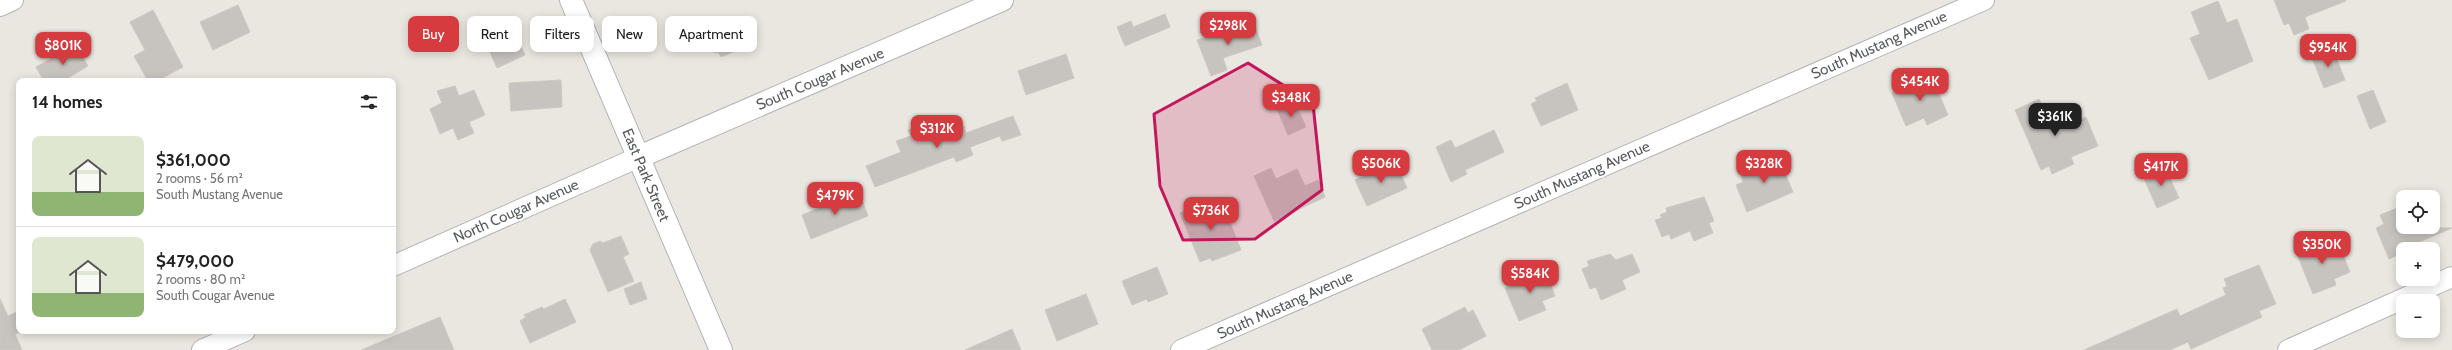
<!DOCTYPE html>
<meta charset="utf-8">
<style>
body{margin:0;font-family:Cabin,sans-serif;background:#f6f6f6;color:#222;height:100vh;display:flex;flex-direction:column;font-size:15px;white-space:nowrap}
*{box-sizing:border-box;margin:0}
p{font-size:13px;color:#767676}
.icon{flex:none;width:22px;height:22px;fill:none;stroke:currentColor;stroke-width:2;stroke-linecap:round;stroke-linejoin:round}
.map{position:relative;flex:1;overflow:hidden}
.panel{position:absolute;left:16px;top:78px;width:380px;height:256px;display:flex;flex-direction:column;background:#fff;border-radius:8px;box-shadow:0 2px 10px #0003}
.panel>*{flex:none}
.top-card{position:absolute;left:408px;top:16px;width:380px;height:36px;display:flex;gap:8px}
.tools{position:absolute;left:2396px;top:190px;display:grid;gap:8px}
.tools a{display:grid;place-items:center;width:44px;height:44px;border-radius:8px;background:#fff;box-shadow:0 2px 10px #0003;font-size:20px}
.price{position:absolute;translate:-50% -34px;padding:0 9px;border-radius:8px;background:#d53b3f;color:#fff;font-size:13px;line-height:26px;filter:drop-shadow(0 1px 2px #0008)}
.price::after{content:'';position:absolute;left:50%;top:24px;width:12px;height:9px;margin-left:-6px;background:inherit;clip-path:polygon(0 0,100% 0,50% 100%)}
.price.on{background:#222;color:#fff}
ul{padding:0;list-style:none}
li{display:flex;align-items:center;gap:12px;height:100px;padding:0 16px}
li+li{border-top:1px solid #e0e0e0}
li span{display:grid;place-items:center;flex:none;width:112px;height:80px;border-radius:8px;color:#555}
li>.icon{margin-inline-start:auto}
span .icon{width:48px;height:48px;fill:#fffc;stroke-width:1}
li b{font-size:17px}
h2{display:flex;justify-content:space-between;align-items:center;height:48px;padding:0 16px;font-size:17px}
.tag{padding:0 14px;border-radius:8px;background:#fff;box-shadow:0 2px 10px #0003;font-size:14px;line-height:36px}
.tag.on{background:#d53b3f;color:#fff}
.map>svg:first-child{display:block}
.building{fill:#c7c3bf;stroke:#cec8bf}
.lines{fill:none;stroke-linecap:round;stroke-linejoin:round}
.street-casing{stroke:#b1b3b6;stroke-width:22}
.secondary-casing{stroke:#b2b5b9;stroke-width:24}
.street{stroke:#fff;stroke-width:20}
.secondary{stroke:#fff;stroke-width:22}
.marked{fill:#c2185b;fill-opacity:0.2;stroke:#c2185b;stroke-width:3;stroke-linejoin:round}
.labels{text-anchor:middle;stroke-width:4;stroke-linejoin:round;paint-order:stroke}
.street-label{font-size:15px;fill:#595c5f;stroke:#fff}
</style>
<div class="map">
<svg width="2452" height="350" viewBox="0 0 2452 350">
<rect width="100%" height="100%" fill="#eae7e0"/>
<g class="building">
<polygon points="2274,0 2346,0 2346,1 2305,17 2309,29 2294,35 2289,23 2284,25"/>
<polygon points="2218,1 2227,23 2237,19 2253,61 2209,80 2190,38 2200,34 2191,12"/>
<polygon points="238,5 250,32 213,50 200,22"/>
<polygon points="153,10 183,67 157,81 148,81 134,56 145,50 130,22"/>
<polygon points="1165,14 1170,27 1125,46 1117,27 1131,21 1133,27"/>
<polygon points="508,16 525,55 497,68 480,29"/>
<polygon points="1253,21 1262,45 1223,58 1227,70 1211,76 1197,40"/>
<polygon points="728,25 738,50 721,57 718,52 715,53 707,34"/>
<polygon points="75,45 88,66 63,81 44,81 36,67"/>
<polygon points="2332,47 2345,80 2324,88 2311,55"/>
<polygon points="1066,54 1074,78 1026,95 1018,71"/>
<polygon points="1930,73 1948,115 1927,125 1924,118 1906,126 1892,93 1918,82 1917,79"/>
<polygon points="561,80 562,107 511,111 509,83"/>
<polygon points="1567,83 1578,110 1541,126 1531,104 1537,101 1535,98"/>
<polygon points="455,86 459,96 474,90 485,115 469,122 474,133 458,140 453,128 440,134 430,109 442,103 437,91"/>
<polygon points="2373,90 2386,122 2370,129 2357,96"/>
<polygon points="2039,99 2050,124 2066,117 2069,125 2086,117 2098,146 2071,157 2074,164 2052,174 2049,166 2041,170 2015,110"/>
<polygon points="1294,101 1306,127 1288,135 1277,109"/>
<polygon points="1013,116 1021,135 1002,141 1000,136 970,147 973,155 956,162 954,157 875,187 866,166 901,152 896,141 911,136 908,130 922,125 928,140 964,126 966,133"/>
<polygon points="1494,130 1504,152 1465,170 1467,174 1451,182 1436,147 1451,140 1455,148"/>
<polygon points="1777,155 1793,192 1747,212 1736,185 1743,182 1741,176 1760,168 1758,163"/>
<polygon points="1395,162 1407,188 1367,206 1355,180"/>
<polygon points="2165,167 2179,198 2157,208 2143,176"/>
<polygon points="1271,168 1276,179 1297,169 1305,186 1318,180 1325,197 1274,221 1254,176"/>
<polygon points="859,192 868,216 811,239 802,215"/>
<polygon points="1220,197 1241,250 1212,261 1210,258 1200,262 1180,213"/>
<polygon points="1704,197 1714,221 1709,223 1713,233 1694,241 1690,231 1671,239 1669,234 1662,237 1655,220 1662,218 1660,215 1667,212 1666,208"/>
<polygon points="2397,208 2398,211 2403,209 2403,227 2452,228 2412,245 2414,249 2403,249 2403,253 2389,259 2376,228 2384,224 2380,215"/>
<polygon points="621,236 629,254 623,257 634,281 608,292 590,250 593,244 600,241 603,243"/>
<polygon points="2337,240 2350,272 2334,279 2336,285 2313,294 2295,249 2311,242 2314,250"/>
<polygon points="1610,254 1616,260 1632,254 1640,272 1622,280 1626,289 1601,300 1596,287 1590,289 1582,269 1589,266 1587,261"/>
<polygon points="2259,265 2276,304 2259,311 2262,317 2191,349 2188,342 2170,350 2084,350 2177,309 2180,316 2226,295 2223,288 2227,286 2224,279"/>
<polygon points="1157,267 1168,294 1148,302 1147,299 1132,305 1122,281"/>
<polygon points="1544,268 1555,296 1542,301 1546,310 1519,321 1505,288 1516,284 1514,280"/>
<polygon points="641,282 647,299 630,305 624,289"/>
<polygon points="1086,294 1098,324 1057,341 1045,310"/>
<polygon points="0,299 8,316 19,311 19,332 15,334 22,350 0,350"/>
<polygon points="565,299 576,322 530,343 520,321 526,317 524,315 542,307 544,309"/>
<polygon points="1465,307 1468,313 1473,310 1486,336 1459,350 1432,350 1422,329"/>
<polygon points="440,317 454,350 361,350"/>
<polygon points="1012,329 1021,350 965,350"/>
</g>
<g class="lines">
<defs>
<g id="street">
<polyline points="0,6 13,0"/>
<polyline points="393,266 639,157"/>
<polyline points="202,350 245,331"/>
<polyline points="1181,350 1984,0"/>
<polyline points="2288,350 2452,277"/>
</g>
<g id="secondary">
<polyline points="571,0 721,350"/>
<polyline points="639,157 1002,0"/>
</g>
</defs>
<use href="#street" class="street-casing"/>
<use href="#secondary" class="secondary-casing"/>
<use href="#street" class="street"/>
<use href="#secondary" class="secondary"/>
</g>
<path class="marked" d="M1248 63 1313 104 1322 190 1255 239 1183 240 1160 186 1154 114Z"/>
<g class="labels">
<g class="street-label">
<text transform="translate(1879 45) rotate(-24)" y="5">South Mustang Avenue</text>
<text transform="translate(820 79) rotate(-23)" y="5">South Cougar Avenue</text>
<text transform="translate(646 175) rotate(67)" y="5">East Park Street</text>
<text transform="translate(1582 175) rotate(-24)" y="5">South Mustang Avenue</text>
<text transform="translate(516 211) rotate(-24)" y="5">North Cougar Avenue</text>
<text transform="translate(1285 305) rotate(-24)" y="5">South Mustang Avenue</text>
</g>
</g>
</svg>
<div class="tools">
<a><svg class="icon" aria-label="locate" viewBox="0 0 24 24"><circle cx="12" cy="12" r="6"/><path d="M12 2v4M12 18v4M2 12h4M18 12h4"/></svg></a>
<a>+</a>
<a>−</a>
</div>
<b class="price" style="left:1228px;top:46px">$298K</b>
<b class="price" style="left:63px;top:66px">$801K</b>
<b class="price" style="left:2328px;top:68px">$954K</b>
<b class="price" style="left:1920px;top:102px">$454K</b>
<b class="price" style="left:1291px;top:118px">$348K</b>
<b class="price on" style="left:2055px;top:137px">$361K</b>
<b class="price" style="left:937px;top:149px">$312K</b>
<b class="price" style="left:1381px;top:184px">$506K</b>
<b class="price" style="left:1764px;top:184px">$328K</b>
<b class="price" style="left:2161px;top:187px">$417K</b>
<b class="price" style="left:835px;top:216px">$479K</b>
<b class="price" style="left:1211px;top:231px">$736K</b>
<b class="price" style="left:2322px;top:265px">$350K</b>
<b class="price" style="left:1530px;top:294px">$584K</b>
<div class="top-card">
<a class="tag on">Buy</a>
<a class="tag">Rent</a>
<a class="tag">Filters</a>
<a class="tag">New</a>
<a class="tag">Apartment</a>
</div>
<section class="panel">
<h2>14 homes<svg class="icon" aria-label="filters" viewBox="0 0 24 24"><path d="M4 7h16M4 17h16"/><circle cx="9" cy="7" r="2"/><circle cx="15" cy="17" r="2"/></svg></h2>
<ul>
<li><span style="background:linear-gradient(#dfe7d0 70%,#8fb573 0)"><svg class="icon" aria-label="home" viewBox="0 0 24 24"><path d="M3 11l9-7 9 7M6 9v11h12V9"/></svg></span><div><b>$361,000</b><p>2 rooms · 56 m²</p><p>South Mustang Avenue</p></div></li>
<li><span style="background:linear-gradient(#dfe7d0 70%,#8fb573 0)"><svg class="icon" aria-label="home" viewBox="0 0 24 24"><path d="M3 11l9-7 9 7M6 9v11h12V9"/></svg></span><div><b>$479,000</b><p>2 rooms · 80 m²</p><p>South Cougar Avenue</p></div></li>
</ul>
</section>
</div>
